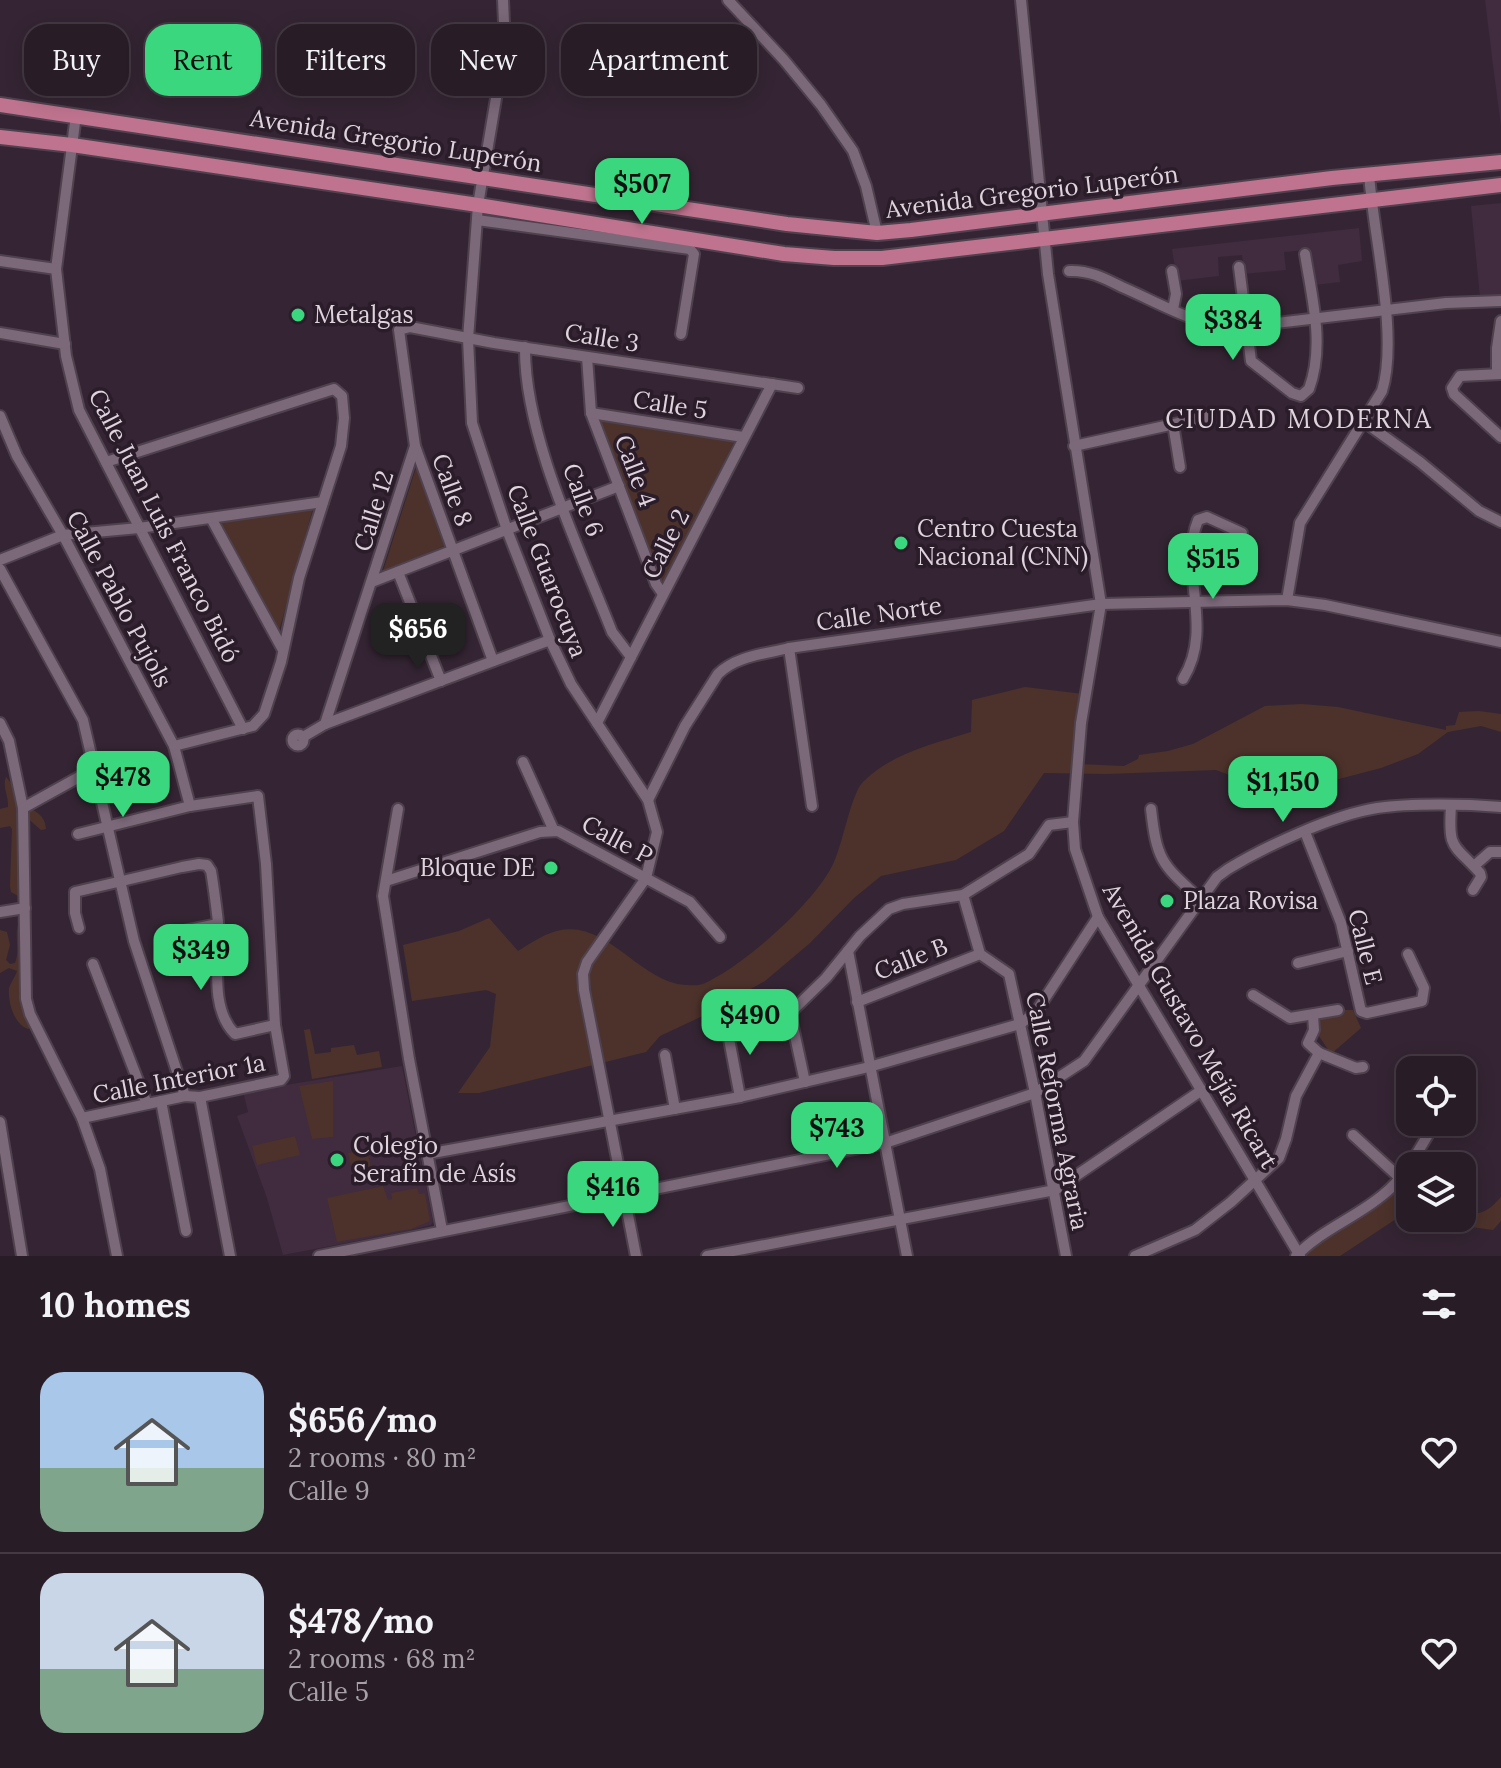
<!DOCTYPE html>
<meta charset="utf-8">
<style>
body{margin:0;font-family:Lora,serif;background:#342933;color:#f1f3f6;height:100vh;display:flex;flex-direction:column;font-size:30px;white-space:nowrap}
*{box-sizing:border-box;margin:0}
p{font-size:26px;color:#a5a1a7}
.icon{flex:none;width:44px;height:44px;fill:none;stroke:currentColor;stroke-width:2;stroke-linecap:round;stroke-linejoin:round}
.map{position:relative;height:1256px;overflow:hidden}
.sheet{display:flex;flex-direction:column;background:#281c27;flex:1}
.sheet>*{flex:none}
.guide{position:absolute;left:24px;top:24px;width:800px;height:72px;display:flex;gap:16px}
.fabs{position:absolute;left:1396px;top:1056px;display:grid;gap:16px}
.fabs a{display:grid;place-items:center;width:80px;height:80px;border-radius:16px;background:#281c27;box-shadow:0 4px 20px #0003,0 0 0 2px #443a44;font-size:40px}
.price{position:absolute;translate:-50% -68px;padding:0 18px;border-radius:16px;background:#3ad77f;color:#111;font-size:26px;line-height:52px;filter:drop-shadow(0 2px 4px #0008)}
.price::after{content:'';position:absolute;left:50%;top:48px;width:24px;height:18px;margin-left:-12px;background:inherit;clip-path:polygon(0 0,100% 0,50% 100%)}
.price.on{background:#222;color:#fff}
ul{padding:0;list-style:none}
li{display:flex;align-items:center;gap:24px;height:200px;padding:0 40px}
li+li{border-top:2px solid #443a44}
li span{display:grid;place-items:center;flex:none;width:224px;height:160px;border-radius:24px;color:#555}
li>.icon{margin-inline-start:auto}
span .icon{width:96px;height:96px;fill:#fffc;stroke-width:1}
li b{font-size:34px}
h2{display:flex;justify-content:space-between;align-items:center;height:96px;padding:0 40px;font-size:34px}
.pill{padding:0 28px;border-radius:24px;background:#281c27;box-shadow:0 4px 20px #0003,0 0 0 2px #443a44;font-size:28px;line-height:72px}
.pill.on{background:#3ad77f;color:#111}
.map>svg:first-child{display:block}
.built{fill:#402b3f}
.green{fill:#4c322a}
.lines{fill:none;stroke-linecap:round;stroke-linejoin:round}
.minor-casing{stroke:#4f414e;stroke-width:14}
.major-casing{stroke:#4f414e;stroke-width:18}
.minor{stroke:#7b6879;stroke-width:10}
.major{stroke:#bf738e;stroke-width:14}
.poi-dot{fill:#3ad77f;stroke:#2b1c2a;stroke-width:3}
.labels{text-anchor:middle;stroke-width:7;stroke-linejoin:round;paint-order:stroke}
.street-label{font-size:24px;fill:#dfd4de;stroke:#2b1c2a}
.poi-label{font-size:24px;fill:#dfd4de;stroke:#2b1c2a;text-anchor:start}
.neighbourhood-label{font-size:26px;letter-spacing:2px;fill:#dfd4de;stroke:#2b1c2a}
</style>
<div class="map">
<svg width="1501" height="1256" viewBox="0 0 1501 1256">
<rect width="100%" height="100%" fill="#352534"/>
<g class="built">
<polygon points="1485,0 1501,0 1501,126 1494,73"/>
<polygon points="1501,203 1501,296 1480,297 1471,206"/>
<polygon points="1359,228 1362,261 1338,265 1340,282 1315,285 1307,250 1284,252 1286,270 1244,274 1242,255 1218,257 1219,276 1177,281 1172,249"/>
<polygon points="402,1066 433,1222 431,1225 404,1232 283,1255 267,1198 237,1116 248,1112 244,1095 286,1085"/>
</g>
<g class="green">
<polygon points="597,418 735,440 662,585"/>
<polygon points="416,468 444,546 382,572 384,568"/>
<polygon points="313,508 279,631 221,523"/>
<path d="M1025 687 1083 694 1077 764 1124 766 1138 759 1139 755 1168 751 1193 744 1265 706 1302 704 1338 707 1446 730V726L1455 725 1459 712 1479 711 1501 714V732L1481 726 1448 732 1418 754 1381 768 1312 786 1261 787 1216 770 1107 774 1044 773 1004 831 956 860 881 876 854 898 810 943 765 981 707 1014 660 1036 646 1052 479 1093H458L490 1047 496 994 486 990 412 1001 403 945 459 931 489 918 518 951C531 943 545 933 561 930 609 922 640 982 685 985 692 985 697 986 703 984 743 967 817 901 834 862 843 843 851 794 863 782 892 753 933 744 971 732L972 700Z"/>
<path d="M6 777 12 784 17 801C31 810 45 812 46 829L41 830 25 816 21 894 18 896 11 892 10 886 12 829 10 826 0 828V809L8 807C9 797 2 786 6 777Z"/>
<path d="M21 918 28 981 20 993 33 1005 37 1020 34 1026 28 1029C14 1024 8 1003 9 989 10 983 15 978 17 971L9 968 0 973V930L7 932 10 945 6 960 10 964 15 963C21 949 12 932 21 918Z"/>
<polygon points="1341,1010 1353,1010 1361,1028 1331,1054 1319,1036 1317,1019"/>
<polygon points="310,1029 315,1054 331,1052 331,1048 354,1045 357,1055 379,1051 382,1067 312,1079 304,1030"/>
<polygon points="333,1081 333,1137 312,1139 299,1086"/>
<polygon points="295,1136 300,1155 257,1165 252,1146"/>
<polygon points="367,1149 374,1182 355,1185 348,1153"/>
<path d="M1398 1180 1405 1184 1402 1193 1410 1195V1218H1462V1212C1480 1217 1490 1210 1501 1197V1221L1493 1230 1399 1217 1340 1256H1299Z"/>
<polygon points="383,1186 388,1200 392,1199 391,1193 417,1188 419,1194 425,1193 430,1221 411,1229 337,1242 327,1198"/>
</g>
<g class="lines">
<defs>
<g id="minor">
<polyline points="503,0 505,45 478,205 468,339 472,423 507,530 550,640 571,684 648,800 657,832 646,878 587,962 583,974 584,990 636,1256"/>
<polyline points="728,0 784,60 821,105 853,151 866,186 877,233"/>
<polyline points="1021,0 1048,274 1101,604 1081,723 1073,822 1075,849 1098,917 1300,1256"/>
<polyline points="76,115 56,269 66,356 79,410 243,729"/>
<polyline points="477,220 690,249 694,254 681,334"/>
<polyline points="0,261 56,269"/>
<path d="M1239 267 1251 361 1292 393 1301 396 1309 389C1325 346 1312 298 1305 254"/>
<path d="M1069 271C1089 270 1104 278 1122 287 1157 302 1195 325 1234 328L1446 303 1501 301"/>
<polyline points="1172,271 1176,294 1173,309"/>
<polyline points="0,333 65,344"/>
<path d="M525 347C524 435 580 550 612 632L631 657"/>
<polyline points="587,357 591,413 656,584 663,594"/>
<polyline points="1497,374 1497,348 1501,321"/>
<polyline points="1501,374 1460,376 1452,388 1454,394 1501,437"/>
<polyline points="591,413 743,437"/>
<polyline points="0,416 17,456 63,535 174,746 190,806"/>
<polyline points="1363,421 1420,462 1479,511 1501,522"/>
<polyline points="1173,424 1180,467"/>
<polyline points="1074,446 1206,417"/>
<polyline points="106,462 334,389 342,396 344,418 341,446 299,578 281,662 264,714 253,726 174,746"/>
<polyline points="211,518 283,650"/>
<polyline points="0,560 63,535 139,528 323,502"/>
<polyline points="0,569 83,720 134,941 185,1096"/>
<polyline points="398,572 441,681"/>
<polyline points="374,581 619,486"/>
<path d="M1287 600 1300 523 1382 391C1399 336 1373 234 1369 174"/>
<polyline points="789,648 812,806"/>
<polyline points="493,661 415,446 399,330 410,327 494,343 798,388"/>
<path d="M1183 679C1215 628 1178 570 1198 520L1207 517 1242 533"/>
<polyline points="0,723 9,741 23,808 26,999 30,1014 82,1118 100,1169 117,1256"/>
<polyline points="597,723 772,384"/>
<polyline points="325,724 415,446"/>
<circle cx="298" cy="740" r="5.5"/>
<polyline points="303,737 325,724 550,640"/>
<polyline points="523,762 554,831"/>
<path d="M648 800 685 726 718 674C736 656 765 654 789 648L1101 604 1287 600 1325 605 1501 642"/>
<path d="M1451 806C1448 850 1453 843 1480 873L1481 877 1473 890"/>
<polyline points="23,808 81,776 96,773"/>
<polyline points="398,809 383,896 409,1059 442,1230"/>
<path d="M1151 809C1157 862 1162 864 1201 900"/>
<polyline points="1305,832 1341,923 1361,1011 1367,1013 1422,1001 1424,988 1408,954"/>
<polyline points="78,834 190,806 258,796 266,864 275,1025 284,1076 281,1080 200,1097 185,1096 82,1118"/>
<polyline points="1474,866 1490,852 1501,852"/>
<polyline points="386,881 540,832 558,831 690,902 720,937"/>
<polyline points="963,895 980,954 1009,974 1035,1093 1066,1256"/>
<polyline points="0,912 25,908"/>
<path d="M79 928 75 913V892L182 867 199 864 207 865 211 871C214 888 216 905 218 922 220 957 208 1007 235 1034L275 1025"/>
<polyline points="183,931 218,924"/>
<polyline points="848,951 907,1256"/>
<polyline points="1298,963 1348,951"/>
<polyline points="93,964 147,1104"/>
<polyline points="1253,995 1290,1018 1338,1010"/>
<polyline points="857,1002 980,954"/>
<polyline points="726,1023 740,1097"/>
<polyline points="1319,1053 1356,1068 1363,1067"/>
<polyline points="665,1055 675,1109"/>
<polyline points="805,1082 790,1013 826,978 860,936 889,909 903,904 963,895 1029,854 1049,825 1073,822"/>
<polyline points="200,1097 230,1256"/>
<polyline points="161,1101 186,1231"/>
<polyline points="0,1122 22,1256"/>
<polyline points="1353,1135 1400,1178"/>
<polyline points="427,1154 740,1097 869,1067 1020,1024 1036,1012 1098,917"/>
<path d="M319 1256 885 1143 1035 1093 1084 1061 1217 877 1228 869C1266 846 1333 815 1377 808 1411 803 1466 804 1501 807"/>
<polyline points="707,1256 1055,1190 1202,1090"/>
<polyline points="1135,1256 1195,1230 1231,1202 1279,1158 1286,1139 1296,1096 1319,1053 1308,1043 1314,1030 1313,1015"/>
<path d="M1296 1256C1321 1230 1357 1217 1384 1194 1407 1176 1420 1146 1436 1122"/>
</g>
<g id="major">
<polyline points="0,105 787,224 877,233 911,230 1332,178 1501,162"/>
<polyline points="0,137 72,145 478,205 784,254 834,258 882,258 1501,185"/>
</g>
</defs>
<use href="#minor" class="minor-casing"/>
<use href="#major" class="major-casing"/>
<use href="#minor" class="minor"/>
<use href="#major" class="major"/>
</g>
<g class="poi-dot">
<circle cx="298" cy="315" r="8"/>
<circle cx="901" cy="543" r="8"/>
<circle cx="551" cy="868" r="8"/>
<circle cx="1167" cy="901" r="8"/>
<circle cx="337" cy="1160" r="8"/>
</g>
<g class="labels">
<g class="street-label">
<text transform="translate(396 141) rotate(9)" y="8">Avenida Gregorio Luperón</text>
<text transform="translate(1032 192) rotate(-7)" y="8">Avenida Gregorio Luperón</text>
<text transform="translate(602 338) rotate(9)" y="8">Calle 3</text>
<text transform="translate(670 405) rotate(9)" y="8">Calle 5</text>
<text transform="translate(635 471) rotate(69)" y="8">Calle 4</text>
<text transform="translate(452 490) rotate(70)" y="8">Calle 8</text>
<text transform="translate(583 500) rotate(70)" y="8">Calle 6</text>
<text transform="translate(374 511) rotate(-73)" y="8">Calle 12</text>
<text transform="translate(164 526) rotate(63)" y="8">Calle Juan Luis Franco Bidó</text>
<text transform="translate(666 544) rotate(-63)" y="8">Calle 2</text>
<text transform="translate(547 571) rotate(69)" y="8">Calle Guarocuya</text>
<text transform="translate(119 599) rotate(62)" y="8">Calle Pablo Pujols</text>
<text transform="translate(879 614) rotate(-8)" y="8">Calle Norte</text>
<text transform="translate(617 840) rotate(28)" y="8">Calle P</text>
<text transform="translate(1365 947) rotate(76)" y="8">Calle E</text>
<text transform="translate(911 959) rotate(-21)" y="8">Calle B</text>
<text transform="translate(1190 1026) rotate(60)" y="8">Avenida Gustavo Mejía Ricart</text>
<text transform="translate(179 1079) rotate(-11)" y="8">Calle Interior 1a</text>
<text transform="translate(1057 1111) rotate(79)" y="8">Calle Reforma Agraria</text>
</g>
<g class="poi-label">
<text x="314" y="323">Metalgas</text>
<text x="917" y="537">Centro Cuesta<tspan x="917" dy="28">Nacional (CNN)</tspan></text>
<text x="535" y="876" text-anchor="end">Bloque DE</text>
<text x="1183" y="909">Plaza Rovisa</text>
<text x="353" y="1154">Colegio<tspan x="353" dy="28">Serafín de Asís</tspan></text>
</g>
<g class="neighbourhood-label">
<text x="1299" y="428">CIUDAD MODERNA</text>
</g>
</g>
</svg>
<div class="fabs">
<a><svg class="icon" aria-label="locate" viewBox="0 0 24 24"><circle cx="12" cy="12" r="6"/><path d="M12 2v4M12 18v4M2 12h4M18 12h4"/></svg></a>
<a><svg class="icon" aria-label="layers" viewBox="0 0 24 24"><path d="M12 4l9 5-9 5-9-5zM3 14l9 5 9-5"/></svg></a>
</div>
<b class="price" style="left:642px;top:226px">$507</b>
<b class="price" style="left:1233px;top:362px">$384</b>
<b class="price" style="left:1213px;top:601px">$515</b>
<b class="price on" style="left:418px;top:671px">$656</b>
<b class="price" style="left:123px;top:819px">$478</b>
<b class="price" style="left:1283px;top:824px">$1,150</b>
<b class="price" style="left:201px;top:992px">$349</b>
<b class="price" style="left:750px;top:1057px">$490</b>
<b class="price" style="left:837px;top:1170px">$743</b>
<b class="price" style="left:613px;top:1229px">$416</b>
<div class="guide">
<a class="pill">Buy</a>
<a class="pill on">Rent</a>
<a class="pill">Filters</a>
<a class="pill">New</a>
<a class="pill">Apartment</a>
</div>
</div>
<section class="sheet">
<h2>10 homes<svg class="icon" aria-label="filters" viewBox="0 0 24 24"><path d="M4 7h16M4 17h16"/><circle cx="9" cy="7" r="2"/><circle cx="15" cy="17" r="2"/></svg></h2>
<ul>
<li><span style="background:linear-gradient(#a9c7e8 60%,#7fa58c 0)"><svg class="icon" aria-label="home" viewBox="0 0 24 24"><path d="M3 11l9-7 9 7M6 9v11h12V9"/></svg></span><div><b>$656/mo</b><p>2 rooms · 80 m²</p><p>Calle 9</p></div><svg class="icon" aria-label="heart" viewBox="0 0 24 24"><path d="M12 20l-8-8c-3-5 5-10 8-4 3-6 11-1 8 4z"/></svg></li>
<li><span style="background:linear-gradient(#c9d6e8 60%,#7fa58c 0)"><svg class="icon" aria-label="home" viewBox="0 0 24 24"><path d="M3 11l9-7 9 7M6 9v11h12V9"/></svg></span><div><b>$478/mo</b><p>2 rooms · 68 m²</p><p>Calle 5</p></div><svg class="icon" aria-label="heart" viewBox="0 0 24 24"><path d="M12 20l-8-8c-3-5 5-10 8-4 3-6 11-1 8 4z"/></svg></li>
</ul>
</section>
